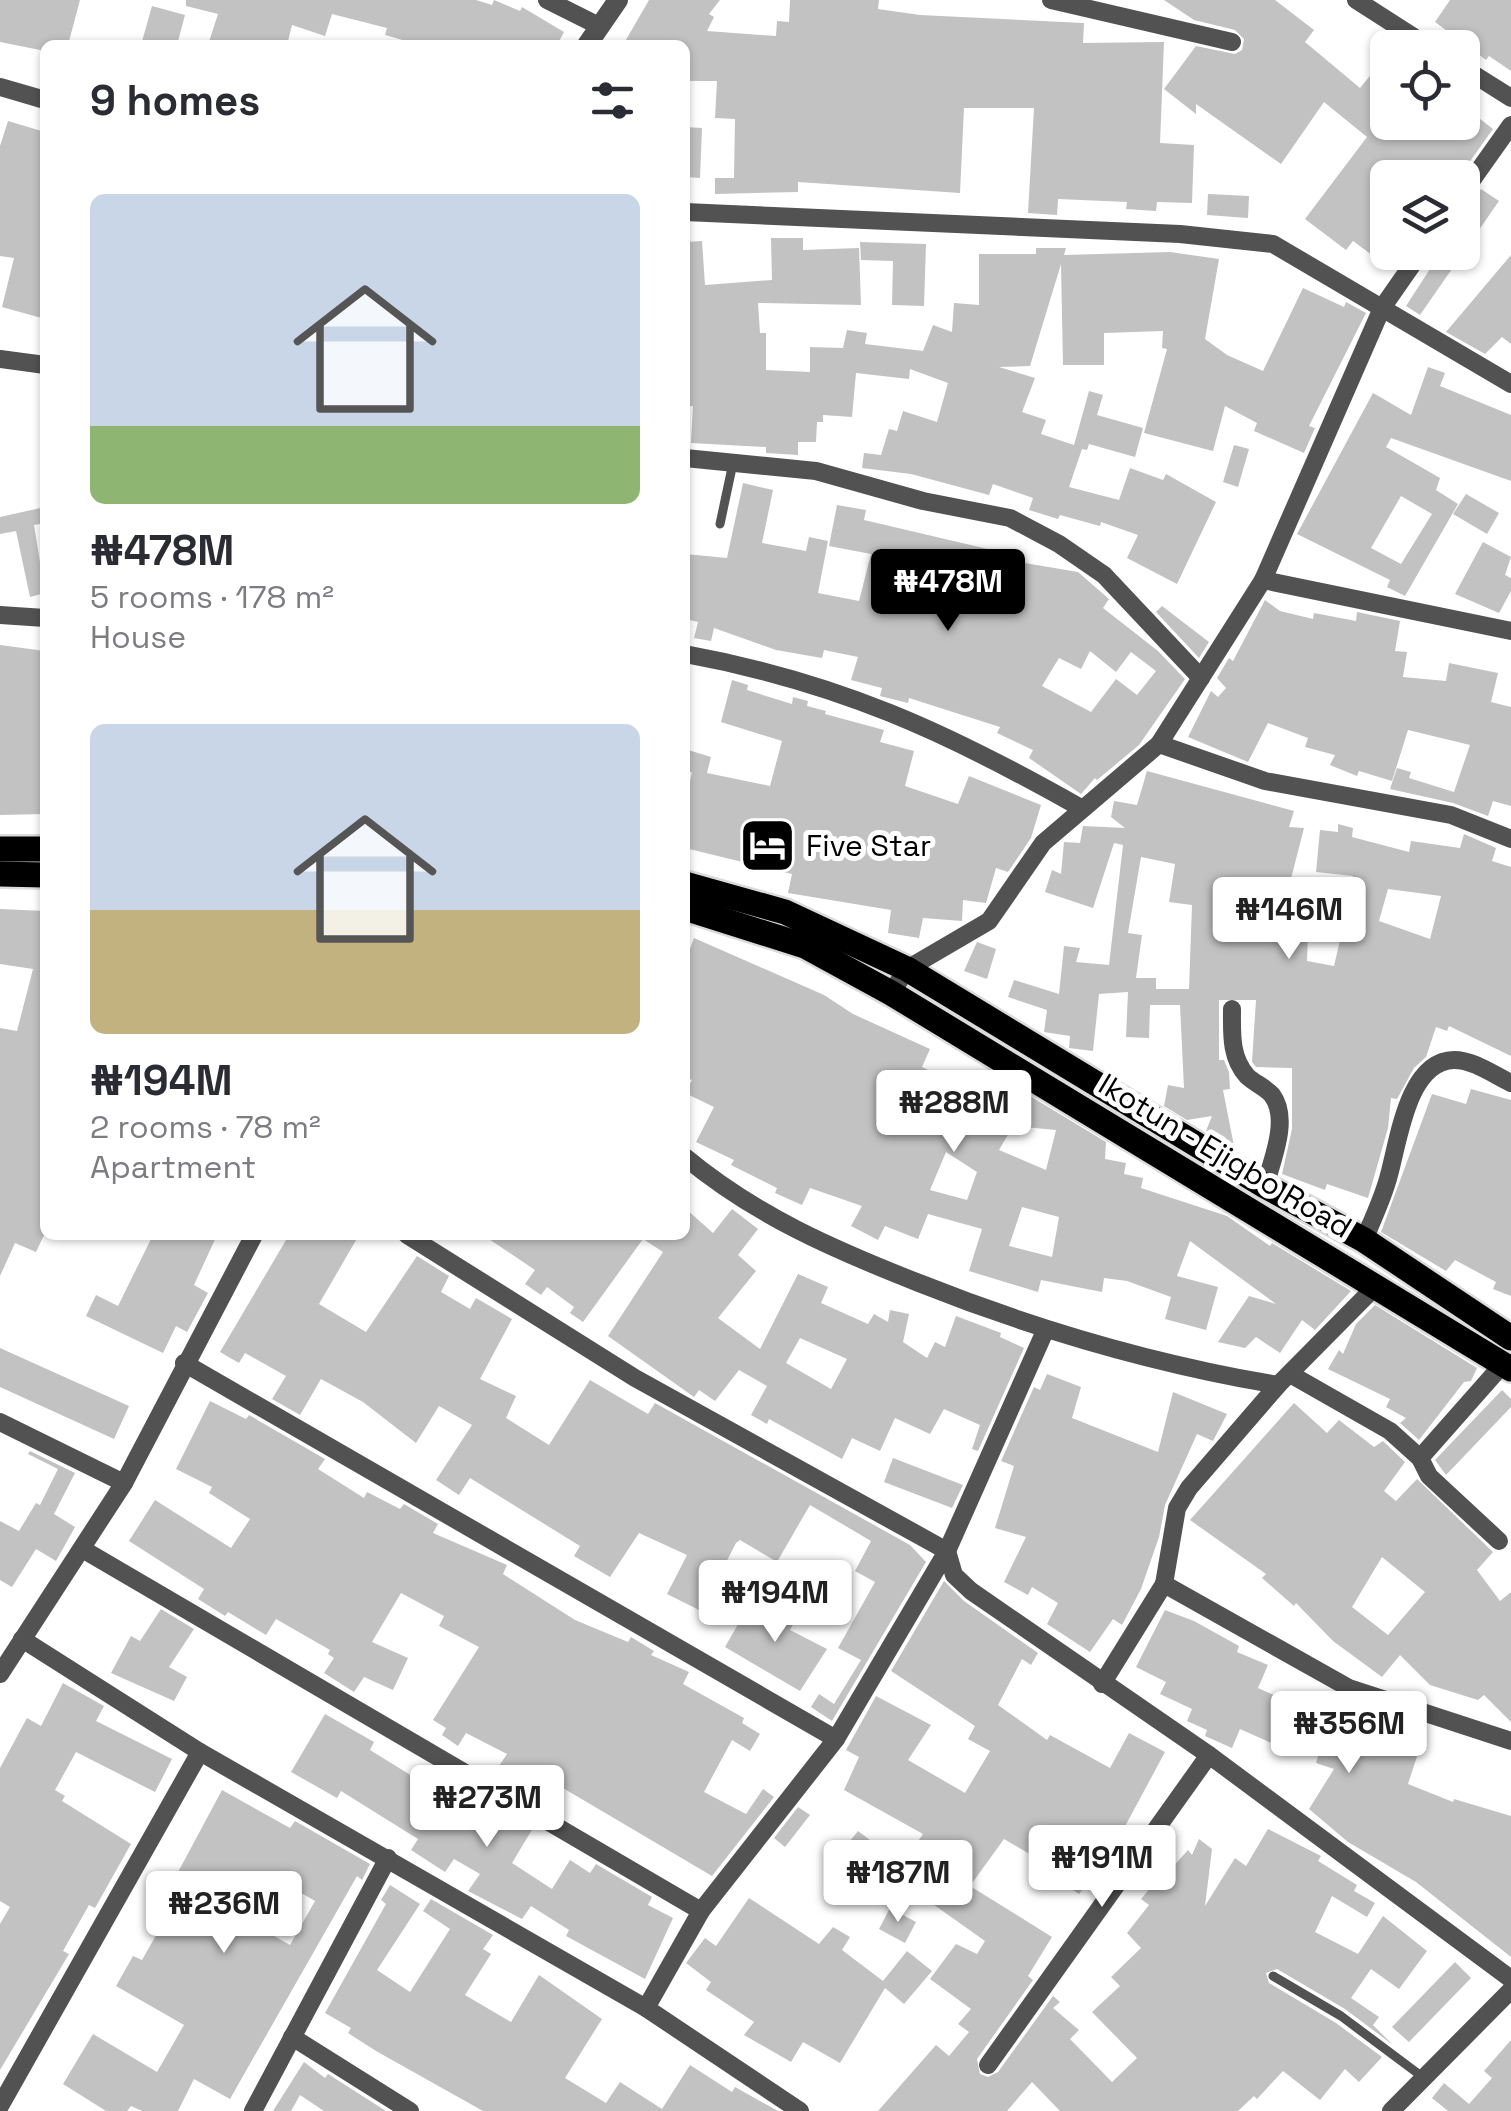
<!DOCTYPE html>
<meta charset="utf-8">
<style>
body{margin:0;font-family:"Space Grotesk",sans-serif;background:#f2f2f3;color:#2b2b33;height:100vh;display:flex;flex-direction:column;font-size:38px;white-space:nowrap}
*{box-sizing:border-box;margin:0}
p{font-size:32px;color:#7c7c81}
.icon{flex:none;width:55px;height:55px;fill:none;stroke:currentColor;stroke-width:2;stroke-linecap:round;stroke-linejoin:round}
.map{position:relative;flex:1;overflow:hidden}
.details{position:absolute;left:40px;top:40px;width:650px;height:1200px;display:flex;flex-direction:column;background:#fff;border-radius:15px;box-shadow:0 2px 8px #0004}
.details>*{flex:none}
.fabs{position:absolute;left:1370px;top:30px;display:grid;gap:20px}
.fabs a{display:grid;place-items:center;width:110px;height:110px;border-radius:15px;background:#fff;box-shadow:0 2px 8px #0004;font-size:50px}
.price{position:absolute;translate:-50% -85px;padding:0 22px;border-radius:10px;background:#fff;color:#222;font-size:32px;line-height:65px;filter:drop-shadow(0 2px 5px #0008)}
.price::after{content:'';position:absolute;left:50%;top:60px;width:30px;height:22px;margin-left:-15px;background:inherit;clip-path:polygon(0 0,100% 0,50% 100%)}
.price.active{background:#000;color:#fff}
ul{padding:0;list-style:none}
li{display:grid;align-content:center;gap:20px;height:530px;padding:0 50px}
li span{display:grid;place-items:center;height:310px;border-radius:15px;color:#555}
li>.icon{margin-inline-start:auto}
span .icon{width:180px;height:180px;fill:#fffc;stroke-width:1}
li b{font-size:42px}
h2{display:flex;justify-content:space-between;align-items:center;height:120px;padding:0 50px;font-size:42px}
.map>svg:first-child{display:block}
.building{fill:#c2c2c2;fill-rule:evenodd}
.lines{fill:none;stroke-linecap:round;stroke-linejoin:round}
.primary-casing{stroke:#dbdbdb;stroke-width:30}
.service{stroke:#525252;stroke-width:9}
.minor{stroke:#525252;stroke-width:18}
.tertiary{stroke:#525252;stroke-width:20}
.primary{stroke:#000;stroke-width:25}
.labels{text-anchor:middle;stroke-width:10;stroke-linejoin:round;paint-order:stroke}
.poi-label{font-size:30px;fill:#000;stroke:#fff;text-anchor:start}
.street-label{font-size:30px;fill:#000;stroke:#fff}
</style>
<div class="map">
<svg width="1511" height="2111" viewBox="0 0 1511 2111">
<rect width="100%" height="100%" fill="#fff"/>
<g class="building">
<polygon points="0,0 80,0 68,45 45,45 45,51 0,42"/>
<polygon points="186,0 476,0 492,5 494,0 520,11 522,7 564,32 557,45 420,45 385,35 387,28 332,14 325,36 292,25 287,45 208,45 218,14 186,6"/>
<polygon points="649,0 720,0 709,14 714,17 707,31 776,36 777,21 789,22 790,0 879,0 878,9 920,15 1084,23 1083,43 1164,42 1160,143 1194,145 1192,203 1157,202 1156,211 1126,209 1127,202 1058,199 1057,215 1028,213 1034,108 964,108 960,193 798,182 798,192 715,194 715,178 734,178 735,119 715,118 717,81 688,81 685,45 623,45"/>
<polygon points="1164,0 1275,0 1314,30 1305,42 1360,88 1388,54 1388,122 1462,122 1462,105 1493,129 1458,178 1406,178 1388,162 1388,267 1353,241 1346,250 1305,219 1367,137 1324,102 1281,164 1196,104 1196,114 1164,89 1196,46 1235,54 1242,50 1244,39 1235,30 1194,20"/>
<polygon points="1450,0 1511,0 1511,71 1489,56 1486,60 1435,22"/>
<polygon points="152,6 185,15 177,45 141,45"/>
<polygon points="8,121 45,132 45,319 2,307 14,258 0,256 0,146"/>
<polygon points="685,127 702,128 700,178 685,177"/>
<polygon points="1481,189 1499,201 1420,315 1406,306 1441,252 1462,252 1462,216"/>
<polygon points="1208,194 1249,196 1248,218 1207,215"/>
<polygon points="771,238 803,238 803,250 859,248 861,305 758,303 760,333 766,333 766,370 810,372 810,347 843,348 847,330 867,333 865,344 923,351 933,325 952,332 954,303 979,305 979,254 1036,254 1036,248 1066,248 1064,255 1170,252 1219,259 1205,339 1227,355 1263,371 1303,288 1344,307 1346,302 1366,313 1309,426 1315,428 1304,453 1254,431 1257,423 1225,406 1213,451 1144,433 1167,349 1162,348 1163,331 1104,333 1104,365 1063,365 1061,264 1030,366 999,367 1035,378 1022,412 1046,420 1041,434 1074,445 1089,391 1103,395 1097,415 1143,428 1135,457 1089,444 1087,450 1082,449 1069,487 1119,500 1130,468 1163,480 1166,474 1216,502 1177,584 1127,558 1138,535 1101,522 1100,526 1060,515 1058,519 1029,510 1033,498 993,484 989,495 911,474 862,468 864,453 881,455 889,429 897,431 903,411 937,422 948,383 910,369 909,379 856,373 852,417 823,415 823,422 817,422 816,442 798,442 798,455 766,453 766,447 691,443 693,406 685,407 685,242 702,241 705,285 772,280"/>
<polygon points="860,242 926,244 924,306 892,305 893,261 861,260"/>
<polygon points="1511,255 1511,344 1502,337 1485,354 1446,332"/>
<path d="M1428 367 1445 373 1440 386 1511 415V481L1391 438 1386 447 1440 478 1436 490 1458 504 1405 596 1387 587 1390 580 1297 534 1373 393 1411 415ZM1401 496 1432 514 1401 564 1371 548Z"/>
<polygon points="1234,445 1249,449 1238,487 1223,482"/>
<path d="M743 483 773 490 762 543 806 551 809 537 828 541 818 593 859 601 871 554 829 546 837 505 866 510 864 520 992 550 990 557 1078 572 1109 599 1103 608 1158 651 1185 679 1139 745 1097 780 1095 778 1081 794 1029 758 1033 750 997 733 1000 727 909 698 908 703 880 696 882 688 851 680 858 657 824 650 822 658 776 650 714 628 711 641 694 638 698 622 685 619V554L727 558ZM1090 651 1116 672 1131 652 1156 671 1137 695 1116 679 1091 712 1042 686 1059 658 1081 669Z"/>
<polygon points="1466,494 1499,513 1487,534 1453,514"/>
<polygon points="45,507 45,523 34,525 45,593 30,597 16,531 0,534 0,517"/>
<polygon points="1483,542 1511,557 1505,575 1511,578 1511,591 1499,613 1455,594"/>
<polygon points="1265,600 1280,611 1313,619 1314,613 1356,621 1357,612 1400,621 1395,651 1407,652 1403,677 1446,681 1449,663 1498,673 1491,702 1511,707 1511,806 1493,801 1488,816 1453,803 1390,789 1397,768 1411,772 1409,778 1454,792 1470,745 1408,730 1392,781 1359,771 1357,776 1330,765 1335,755 1305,747 1308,738 1268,723 1248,762 1188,737 1211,691 1218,697 1226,688 1217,678 1229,658 1233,661"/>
<polygon points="1162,606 1209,642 1199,658 1156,612"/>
<polygon points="0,645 45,651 45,814 0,815"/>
<polygon points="732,680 748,685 747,690 792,704 793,697 808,701 807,706 826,711 825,714 884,730 880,742 914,751 905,786 958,804 969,776 1041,805 1031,838 1008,872 996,868 986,903 963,900 962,921 923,918 919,938 888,933 891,910 788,893 792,874 685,848 685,805 692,772 685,772 685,749 711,757 707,773 770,786 782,741 721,722"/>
<path d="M1147 771 1294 811 1289 827 1304 828 1283 910 1221 895 1220 935H1308L1307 961 1334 966 1341 936H1364L1365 930 1340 924 1353 876 1316 872 1320 830 1338 832V824L1353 828 1352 837 1409 852 1411 841 1460 848 1464 834 1496 848 1492 861 1511 867V1056L1449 1026 1447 1031 1436 1027 1426 1057 1414 1068 1397 1099 1391 1098 1388 1128 1368 1198 1327 1184 1325 1190 1282 1174 1292 1129V1068L1256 1067 1252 1062 1256 1000H1219V1060H1224L1229 1072 1230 1089 1223 1090 1234 1146 1206 1131 1212 1116 1187 1120 1164 1106 1168 1085 1184 1088 1180 1005H1150L1149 1038 1126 1037 1128 992 1099 994 1093 1051 1069 1048 1070 1036 1044 1032 1047 1010 1008 997 1014 980 1059 994 1064 946 1080 948 1076 962 1109 965 1123 845 1114 843 1093 908 1045 892 1052 870 1061 874 1064 842 1080 843 1083 826 1125 828 1111 817 1114 801 1137 805ZM1141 857 1175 864 1169 902 1192 905 1189 989H1156V978H1136L1142 935 1128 933ZM1388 889 1441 896 1430 939 1379 921Z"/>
<polygon points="0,909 45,911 45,1233 36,1252 15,1243 0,1276 0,1028 17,1031 33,969 0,964"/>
<path d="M694 938 824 995 853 1014 930 1049 922 1067 975 1093 987 1070 1106 1142 1105 1159 1126 1163 1124 1174 1143 1178 1141 1188 1227 1216 1270 1246 1272 1243 1351 1291 1315 1330 1302 1320 1280 1353 1256 1337 1245 1348 1218 1342 1249 1296 1276 1304 1190 1241 1177 1276 1218 1287 1206 1330 1165 1319 1171 1297 1127 1281 1104 1278 1102 1292 1041 1280 1038 1292 969 1271 982 1229 928 1214 918 1239 885 1226 878 1240 851 1226 862 1206 810 1188 802 1205 775 1193 777 1188 731 1165 734 1160 696 1142 714 1107 685 1093 692 1080 685 1077V962ZM1013 1126 1056 1130 1046 1170 999 1150ZM946 1152 977 1172 967 1200 930 1190ZM1022 1207 1059 1217 1052 1257 1009 1246Z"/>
<polygon points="977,942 996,949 987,979 964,971"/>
<polygon points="1471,1089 1511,1100 1511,1296 1493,1289 1496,1282 1455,1260 1446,1271 1381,1232 1432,1094 1466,1104"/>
<path d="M685 1208 713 1233 732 1209 758 1229 738 1255 756 1271 718 1318 760 1349 798 1274 828 1287 821 1303 868 1324 874 1314 888 1322 890 1310 909 1314 903 1342 927 1358 935 1342 945 1347 956 1316 1001 1333 1000 1337 1024 1348 978 1451 972 1449 980 1425 944 1409 930 1434 895 1418 880 1451 852 1438 842 1459 769 1419 767 1424 751 1415 767 1386 739 1370 715 1401 699 1390 694 1397 608 1336 663 1252 643 1239 583 1322 570 1313 574 1307 547 1287 541 1295 525 1284 535 1270 483 1235H685ZM800 1338 847 1359 831 1389 786 1363Z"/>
<polygon points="153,1235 217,1235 194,1285 208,1293 187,1332 176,1326 163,1353 86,1316 96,1295 118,1306"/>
<polygon points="289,1235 359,1235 319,1304 366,1332 417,1256 449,1276 441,1292 470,1309 476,1298 512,1319 480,1379 516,1396 506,1418 549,1445 590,1380 648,1414 655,1403 910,1545 926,1562 832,1721 811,1707 819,1694 834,1704 861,1660 838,1648 875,1582 855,1571 871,1541 810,1505 777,1562 740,1540 736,1543 701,1611 667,1594 687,1555 639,1533 610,1577 574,1556 580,1546 470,1478 459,1495 436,1480 472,1425 439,1406 416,1443 363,1402 321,1379 300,1415 272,1399 286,1376 245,1353 239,1363 220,1352"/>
<polygon points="1375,1305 1477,1368 1471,1381 1464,1382 1419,1440 1400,1423 1406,1418 1386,1407 1390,1399 1328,1369 1339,1350 1343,1354 1356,1324"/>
<polygon points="0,1348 129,1406 114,1439 0,1387"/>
<polygon points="1047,1374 1081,1387 1072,1418 1158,1452 1173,1392 1227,1414 1213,1441 1197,1434 1165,1505 1159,1537 1141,1589 1122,1625 1113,1619 1090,1652 1047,1624 1058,1603 1032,1587 1028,1595 1004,1582 1026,1537 995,1528 1014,1466 1001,1461 1034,1387 1040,1390"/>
<polygon points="1502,1390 1511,1399 1511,1407 1446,1475 1435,1460"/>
<polygon points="210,1401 246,1419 249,1415 325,1459 318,1469 364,1498 367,1492 400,1509 404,1504 438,1524 433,1533 507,1565 503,1574 575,1620 628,1642 631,1637 654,1651 651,1655 689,1672 683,1684 744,1718 742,1723 760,1734 750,1751 732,1740 704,1792 746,1814 763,1789 774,1797 712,1876 546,1778 534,1772 525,1786 497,1769 507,1754 466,1733 458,1746 442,1735 446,1728 433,1720 479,1647 439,1626 444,1616 401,1593 372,1642 408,1658 393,1690 364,1677 354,1692 324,1673 334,1658 328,1654 330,1650 276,1619 266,1635 228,1612 225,1616 198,1599 204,1589 129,1541 155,1500 231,1548 250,1519 209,1493 212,1487 176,1469"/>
<path d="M1294 1403 1327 1433 1339 1420 1374 1447 1383 1441 1405 1462 1384 1491 1396 1501 1417 1479 1493 1552 1477 1570 1500 1601 1511 1592V1722L1484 1695 1478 1700 1430 1685 1400 1655 1382 1677 1333 1641 1296 1603 1294 1606 1262 1578 1266 1574 1190 1520ZM1382 1557 1425 1592 1388 1635 1352 1607Z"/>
<polygon points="30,1451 75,1473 54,1514 75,1527 56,1561 36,1549 12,1587 0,1580 0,1521 19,1531 36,1503 40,1505 58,1469 28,1454"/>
<polygon points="893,1458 963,1485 952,1508 884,1482"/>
<polygon points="944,1581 964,1601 1038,1653 1031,1665 1022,1659 998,1705 1047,1740 1050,1735 1110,1768 1129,1733 1165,1752 1122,1832 1125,1834 1079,1894 1030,1861 1033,1856 1004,1839 970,1886 1052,1937 1028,1976 1033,1980 977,2059 980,2074 988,2077 998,2072 1053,1996 1060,2002 1053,2008 1079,2030 1070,2039 1112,2082 1137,2058 1092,2012 1120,1986 1111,1977 1141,1948 1127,1933 1149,1905 1141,1899 1166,1869 1169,1871 1188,1850 1192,1855 1199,1839 1212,1849 1205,1906 1235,1858 1246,1866 1268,1829 1321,1856 1318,1861 1357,1885 1354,1891 1375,1903 1367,1917 1332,1896 1315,1932 1358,1954 1383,1916 1427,1951 1399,1989 1371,1969 1351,1998 1379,2017 1373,2025 1393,2045 1345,2009 1277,1969 1266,1973 1269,1983 1336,2023 1382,2057 1359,2082 1345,2069 1320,2100 1283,2071 1257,2099 1254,2096 1238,2111 1060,2111 1032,2082 1007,2111 878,2111 936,2045 949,2056 969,2032 958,2024 971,2009 930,1979 956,1944 977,1954 985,1941 889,1873 870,1894 857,1883 852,1888 832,1863 858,1831 902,1864 923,1834 844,1790 859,1757 846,1750 876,1696 931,1725 908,1760 965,1793 990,1751 968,1739 975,1726 891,1671"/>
<polygon points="753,1598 795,1621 790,1630 827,1649 800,1691 725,1647"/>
<polygon points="161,1609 194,1629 169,1667 187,1677 174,1701 111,1673 131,1636 140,1641"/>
<polygon points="1165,1610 1194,1621 1239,1646 1237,1652 1268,1665 1258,1688 1315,1713 1317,1705 1422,1741 1408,1784 1453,1802 1454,1799 1511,1816 1511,1957 1416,1882 1348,1842 1309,1809 1334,1769 1316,1763 1322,1743 1285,1730 1278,1746 1240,1729 1232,1748 1205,1736 1207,1730 1187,1721 1192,1709 1160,1694 1166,1682 1136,1667"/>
<polygon points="63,1683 104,1706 96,1721 172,1759 155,1792 76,1752 55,1790 65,1796 62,1801 131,1844 95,1908 89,1905 63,1951 69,1954 0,2070 0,1924 10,1907 0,1901 0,1768 27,1718 41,1726"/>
<polygon points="325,1714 374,1742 370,1750 417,1779 420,1775 497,1819 503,1810 533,1828 512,1863 552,1889 570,1860 590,1873 596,1864 652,1897 648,1905 673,1918 645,1979 566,1936 569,1930 531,1906 522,1919 468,1891 480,1874 454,1859 445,1872 411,1850 418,1839 341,1791 337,1798 291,1772"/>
<path d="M222 1790 290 1828 295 1821 370 1864 362 1880 357 1876 230 2099 194 2079 178 2111H142L131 2106 127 2111H106L63 2084 93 2034 157 2072 184 2025 116 1986 133 1956 142 1960 188 1879 177 1874ZM265 1872 315 1901 290 1945 240 1917Z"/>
<polygon points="798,1807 810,1815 785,1847 774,1838"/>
<polygon points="390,1885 420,1904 377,1970 410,1992 450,1929 423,1911 431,1899 493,1935 483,1949 491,1954 465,1995 511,2022 539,1975 602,2019 565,2078 606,2103 620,2082 662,2109 690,2065 732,2092 735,2087 778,2111 483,2111 376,2051 348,2033 351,2028 325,2013 386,1904 381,1900"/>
<polygon points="749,1898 819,1944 833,1927 850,1937 842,1950 883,1981 907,1951 932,1971 904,2004 885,1988 840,2063 803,2042 791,2062 744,2035 754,2022 706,1990 711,1982 686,1963 705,1938 716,1946"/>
<polygon points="890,1908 916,1922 905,1943 879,1929"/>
<polygon points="1455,1962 1471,1978 1409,2042 1392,2027"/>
<polygon points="1511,2040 1511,2111 1448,2111 1432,2098 1444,2083 1469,2104 1492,2078 1484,2071"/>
<polygon points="304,2062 325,2078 328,2074 386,2111 324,2111 300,2095 291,2111 273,2111"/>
</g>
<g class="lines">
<defs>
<g id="primary">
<polyline points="0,849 45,849"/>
<polyline points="0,874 45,875"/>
<polyline points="685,884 785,912 907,969 1265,1186 1364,1240 1511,1338"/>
<polyline points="685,908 805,946 891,993 1511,1369"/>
</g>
</defs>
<use href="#primary" class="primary-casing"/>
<g class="service">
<polyline points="720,524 733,463"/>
<polyline points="1273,1976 1341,2016 1424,2078"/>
</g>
<g class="minor">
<polyline points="547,0 599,26"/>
<polyline points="1051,0 1232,42"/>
<polyline points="1356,0 1431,48"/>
<polyline points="1462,67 1511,98"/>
<polyline points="0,87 45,100"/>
<polyline points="1462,194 1511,125"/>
<polyline points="685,212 1180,234 1273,244 1511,384"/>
<polyline points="0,359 45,365"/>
<polyline points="685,458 816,471 923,501 1010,518 1059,544 1104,575 1201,678"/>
<polyline points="1263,580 1511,631"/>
<polyline points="0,615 45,618"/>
<path d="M685 654C838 682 947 732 1081 808"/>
<polyline points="1159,744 1265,781 1451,815 1511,839"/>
<polyline points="891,993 907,969 989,921 1043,843 1159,744 1263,580 1382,308 1421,252"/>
<path d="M1232 1009C1232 1033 1230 1057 1247 1076 1254 1083 1265 1087 1272 1095 1290 1119 1272 1160 1265 1186"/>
<path d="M685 1157C756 1216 835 1250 919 1283 1037 1330 1153 1364 1278 1385"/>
<polyline points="407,1235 635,1378 947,1551 954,1575 971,1591 1209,1755 1511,1979"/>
<path d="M1364 1240C1372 1221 1381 1202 1387 1182 1398 1149 1405 1061 1454 1060 1474 1060 1494 1075 1511 1083"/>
<polyline points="184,1363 836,1739"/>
<polyline points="1290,1374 1390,1431 1420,1458 1504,1363"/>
<polyline points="0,1422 124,1483"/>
<polyline points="1420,1458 1429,1476 1499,1541"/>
<polyline points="84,1550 701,1911"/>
<polyline points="1164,1584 1177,1508 1189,1488 1278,1385 1377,1285"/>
<polyline points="22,1639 200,1752 646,2008 800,2111"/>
<polyline points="0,1674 124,1483 254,1235"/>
<polyline points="1102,1684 1164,1584 1349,1688 1511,1741"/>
<polyline points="646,2008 701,1911 836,1739 947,1551 1045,1331"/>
<polyline points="292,2037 410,2111"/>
<polyline points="988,2065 1209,1755"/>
<polyline points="0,2106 200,1752"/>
<polyline points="253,2111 388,1858"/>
<polyline points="1391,2111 1511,1990"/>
</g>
<polyline class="tertiary" points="587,45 618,0"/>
<use href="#primary" class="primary"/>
</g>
<defs>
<symbol id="hotel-square" viewBox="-11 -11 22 22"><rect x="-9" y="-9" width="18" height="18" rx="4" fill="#000" stroke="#fff"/><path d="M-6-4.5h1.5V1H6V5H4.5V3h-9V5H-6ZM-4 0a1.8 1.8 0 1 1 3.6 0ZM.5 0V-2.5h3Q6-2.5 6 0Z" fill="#fff"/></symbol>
</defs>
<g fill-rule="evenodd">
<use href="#hotel-square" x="736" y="814" width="63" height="63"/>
</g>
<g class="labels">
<g class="poi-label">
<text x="806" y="856">Five Star</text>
</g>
<g class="street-label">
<text transform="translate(1225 1156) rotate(31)" y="10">Ikotun - Ejigbo Road</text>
</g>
</g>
</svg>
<div class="fabs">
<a><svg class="icon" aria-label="locate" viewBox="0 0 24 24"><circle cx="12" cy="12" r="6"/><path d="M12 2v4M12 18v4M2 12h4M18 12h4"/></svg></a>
<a><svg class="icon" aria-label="layers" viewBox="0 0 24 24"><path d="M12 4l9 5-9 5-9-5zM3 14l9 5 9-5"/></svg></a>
</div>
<b class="price active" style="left:948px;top:634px">₦478M</b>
<b class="price" style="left:1289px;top:962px">₦146M</b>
<b class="price" style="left:954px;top:1155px">₦288M</b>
<b class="price" style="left:775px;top:1645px">₦194M</b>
<b class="price" style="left:1349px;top:1776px">₦356M</b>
<b class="price" style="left:487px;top:1850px">₦273M</b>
<b class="price" style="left:1102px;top:1910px">₦191M</b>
<b class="price" style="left:898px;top:1925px">₦187M</b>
<b class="price" style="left:224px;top:1956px">₦236M</b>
<section class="details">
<h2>9 homes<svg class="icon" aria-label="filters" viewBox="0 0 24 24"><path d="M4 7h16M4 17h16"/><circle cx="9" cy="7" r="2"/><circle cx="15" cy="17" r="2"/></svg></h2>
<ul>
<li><span style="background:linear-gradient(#c9d6e8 75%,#8fb573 0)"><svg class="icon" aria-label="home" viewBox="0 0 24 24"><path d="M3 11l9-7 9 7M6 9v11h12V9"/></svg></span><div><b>₦478M</b><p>5 rooms · 178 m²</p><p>House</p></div></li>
<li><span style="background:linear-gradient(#c9d6e8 60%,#c2b280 0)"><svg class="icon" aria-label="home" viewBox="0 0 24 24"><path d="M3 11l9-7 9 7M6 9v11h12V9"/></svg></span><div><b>₦194M</b><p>2 rooms · 78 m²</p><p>Apartment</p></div></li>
</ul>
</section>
</div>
